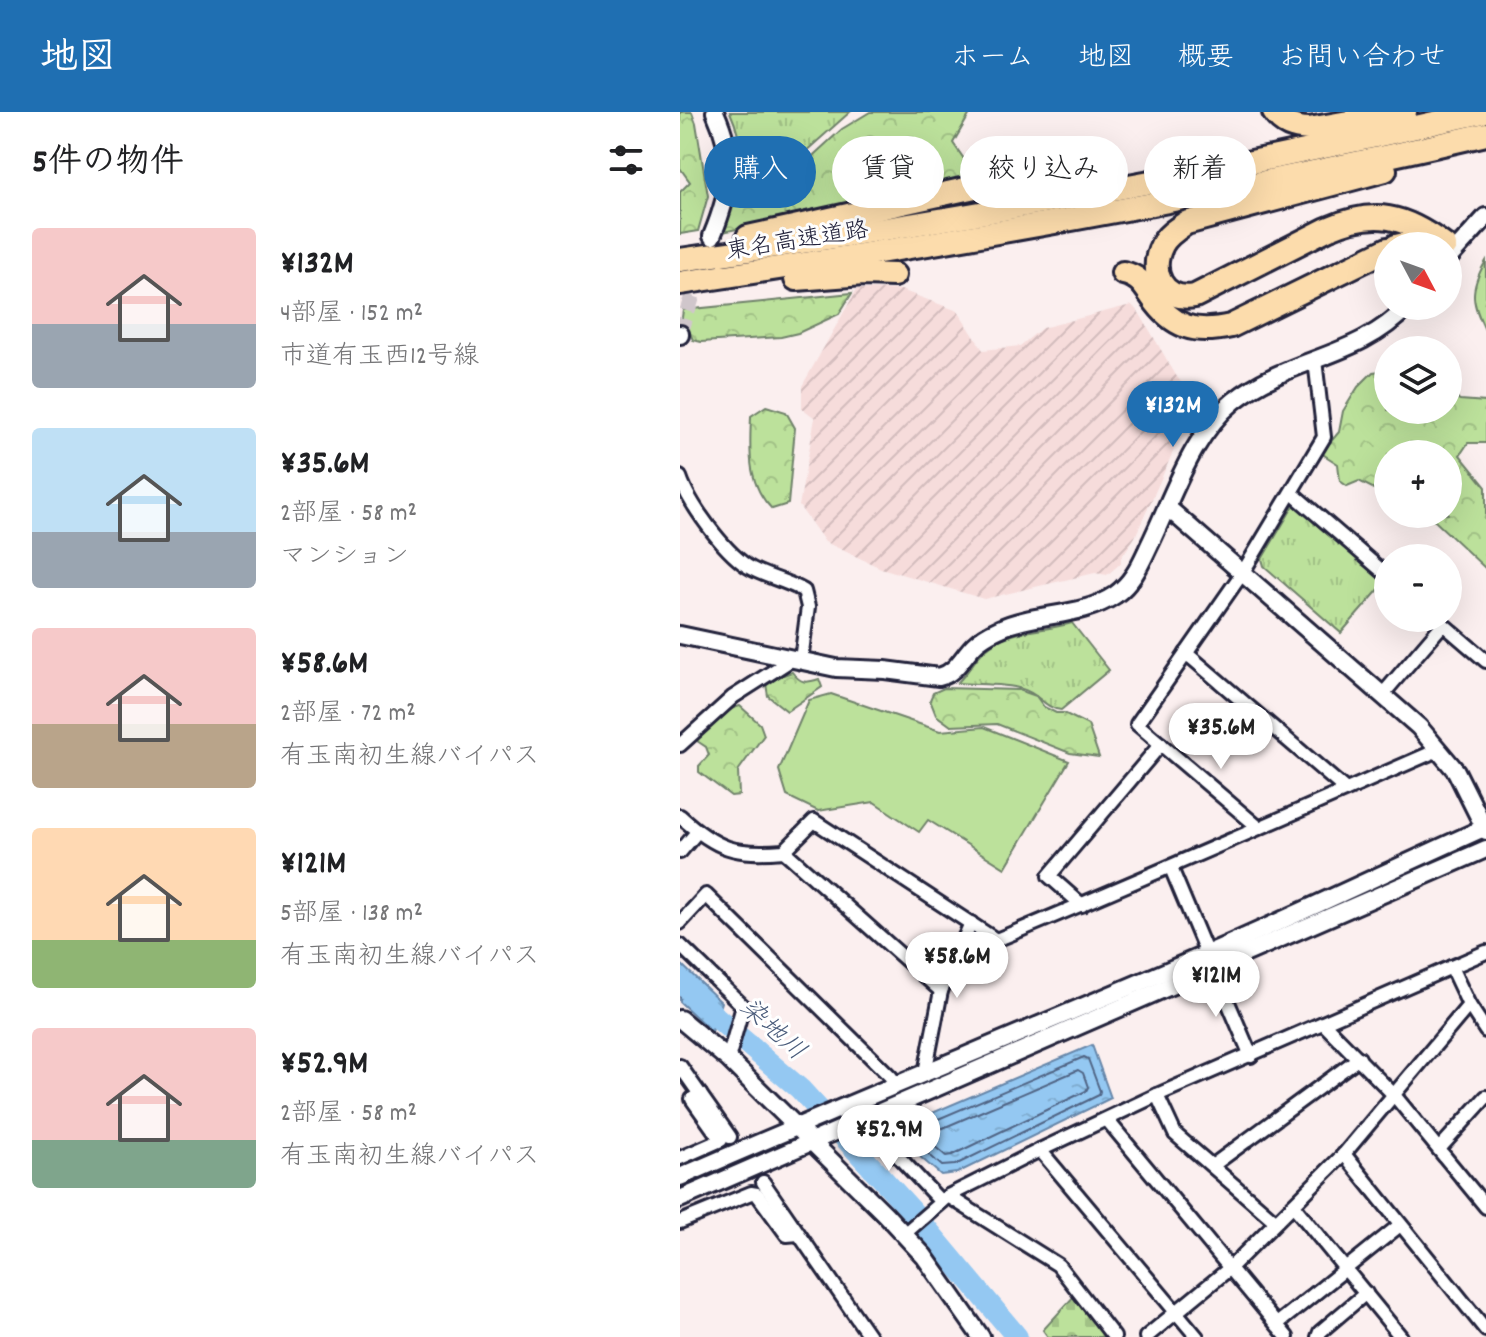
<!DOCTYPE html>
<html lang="ja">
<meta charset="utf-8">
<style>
body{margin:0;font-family:Dekko,"Klee One",sans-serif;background:#f2f2f2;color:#202124;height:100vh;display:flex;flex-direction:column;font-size:30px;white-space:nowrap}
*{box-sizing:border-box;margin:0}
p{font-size:26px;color:#757577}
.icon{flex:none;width:44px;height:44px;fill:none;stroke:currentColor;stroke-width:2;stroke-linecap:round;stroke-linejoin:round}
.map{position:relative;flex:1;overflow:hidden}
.drawer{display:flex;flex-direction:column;background:#fff;width:680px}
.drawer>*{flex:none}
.guide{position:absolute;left:24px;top:24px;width:662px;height:72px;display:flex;gap:16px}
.needle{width:52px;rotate:131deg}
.fabs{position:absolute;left:694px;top:120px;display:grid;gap:16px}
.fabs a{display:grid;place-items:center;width:88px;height:88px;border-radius:50%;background:#fff;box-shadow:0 8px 32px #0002;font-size:40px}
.price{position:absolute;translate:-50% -68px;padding:0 18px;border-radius:28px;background:#fff;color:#222;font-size:26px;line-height:52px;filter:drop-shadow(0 2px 4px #0008)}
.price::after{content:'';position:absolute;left:50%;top:48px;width:24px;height:18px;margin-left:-12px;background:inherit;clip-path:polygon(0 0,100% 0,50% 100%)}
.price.selected{background:#1f6fb2;color:#fff}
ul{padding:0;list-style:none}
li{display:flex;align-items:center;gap:24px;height:200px;padding:0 32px}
li span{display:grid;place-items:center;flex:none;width:224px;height:160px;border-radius:8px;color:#555}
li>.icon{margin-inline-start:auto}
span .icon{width:96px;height:96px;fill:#fffc;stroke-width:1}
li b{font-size:34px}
h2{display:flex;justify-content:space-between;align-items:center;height:96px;padding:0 32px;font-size:34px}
.pill{padding:0 28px;border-radius:36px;background:#fff;box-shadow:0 8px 32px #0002;font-size:28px;line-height:72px}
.pill.selected{background:#1f6fb2;color:#fff}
header{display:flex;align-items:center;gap:48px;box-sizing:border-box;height:112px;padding:0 40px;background:#1f6fb2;color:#fff}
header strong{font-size:38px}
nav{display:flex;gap:44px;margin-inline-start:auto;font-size:28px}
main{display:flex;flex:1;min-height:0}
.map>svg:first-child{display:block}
.industrial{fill:url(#industrial-furrows)}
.grass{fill:url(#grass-tufts);stroke:#6f826b;stroke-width:2}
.forest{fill:url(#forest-crowns);stroke:#6f826b;stroke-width:2}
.cemetery{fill:url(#cemetery-stones);stroke:#6f826b;stroke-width:2}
.pitch{fill:#bce19b;stroke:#6f826b;stroke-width:2}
.water{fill:url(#water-ripples);stroke:#6686a9;stroke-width:2}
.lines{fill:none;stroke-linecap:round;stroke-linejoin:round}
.shore{stroke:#506484;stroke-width:2}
.river{stroke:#94c8f2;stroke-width:22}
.street-tunnel{stroke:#d0c6cb;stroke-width:12;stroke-dasharray:12 6;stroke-linecap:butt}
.secondary-tunnel{stroke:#d0c6cb;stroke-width:16;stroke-dasharray:16 8;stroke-linecap:butt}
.street-casing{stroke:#22223b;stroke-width:18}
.secondary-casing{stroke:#22223b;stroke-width:22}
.highway-casing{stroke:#22223b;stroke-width:28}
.street{stroke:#fff;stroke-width:12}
.secondary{stroke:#fff;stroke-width:16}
.highway{stroke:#fcdcac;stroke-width:22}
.labels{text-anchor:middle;stroke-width:6;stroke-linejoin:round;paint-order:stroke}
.street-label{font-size:24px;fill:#22223b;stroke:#fff}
.water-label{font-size:26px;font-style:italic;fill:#4a5c7b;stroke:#fff}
</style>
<header>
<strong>地図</strong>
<nav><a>ホーム</a><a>地図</a><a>概要</a><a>お問い合わせ</a></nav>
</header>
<main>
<section class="drawer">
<h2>5件の物件<svg class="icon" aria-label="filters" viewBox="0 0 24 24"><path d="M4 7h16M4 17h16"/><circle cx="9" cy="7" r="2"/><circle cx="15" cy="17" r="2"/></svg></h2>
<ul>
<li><span style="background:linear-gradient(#f6c9c9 60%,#9aa5b1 0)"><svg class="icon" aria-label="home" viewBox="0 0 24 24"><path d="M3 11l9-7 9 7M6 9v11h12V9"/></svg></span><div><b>¥132M</b><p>4部屋 · 152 m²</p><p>市道有玉西12号線</p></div></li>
<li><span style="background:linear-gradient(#bfe0f5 65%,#9aa5b1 0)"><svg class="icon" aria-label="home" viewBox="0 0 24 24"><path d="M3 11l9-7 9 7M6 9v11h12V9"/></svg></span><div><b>¥35.6M</b><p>2部屋 · 58 m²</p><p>マンション</p></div></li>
<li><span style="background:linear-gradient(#f6c9c9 60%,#b9a48a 0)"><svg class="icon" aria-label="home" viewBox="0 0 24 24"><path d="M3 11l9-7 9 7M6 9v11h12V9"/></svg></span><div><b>¥58.6M</b><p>2部屋 · 72 m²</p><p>有玉南初生線バイパス</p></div></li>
<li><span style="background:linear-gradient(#ffd9b3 70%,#8fb573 0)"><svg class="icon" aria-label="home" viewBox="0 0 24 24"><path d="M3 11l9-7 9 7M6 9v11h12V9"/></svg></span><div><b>¥121M</b><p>5部屋 · 138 m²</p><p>有玉南初生線バイパス</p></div></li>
<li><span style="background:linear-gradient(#f6c9c9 70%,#7fa58c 0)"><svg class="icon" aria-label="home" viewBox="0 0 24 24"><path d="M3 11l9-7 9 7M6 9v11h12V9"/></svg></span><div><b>¥52.9M</b><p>2部屋 · 58 m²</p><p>有玉南初生線バイパス</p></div></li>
</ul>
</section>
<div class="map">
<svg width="806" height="1225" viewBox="0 0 806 1225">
<defs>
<pattern id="industrial-furrows" width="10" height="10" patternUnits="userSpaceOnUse" patternTransform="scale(2)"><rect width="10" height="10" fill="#f6dcdb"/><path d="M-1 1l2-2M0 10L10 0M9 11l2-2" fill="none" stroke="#d3bcbd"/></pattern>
<pattern id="grass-tufts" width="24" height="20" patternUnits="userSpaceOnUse" patternTransform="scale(2)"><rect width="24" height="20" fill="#bce19b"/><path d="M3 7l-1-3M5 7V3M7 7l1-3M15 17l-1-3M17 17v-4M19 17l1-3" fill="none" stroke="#a1c186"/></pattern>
<pattern id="forest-crowns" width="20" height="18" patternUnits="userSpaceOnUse" patternTransform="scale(2)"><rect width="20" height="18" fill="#bce19b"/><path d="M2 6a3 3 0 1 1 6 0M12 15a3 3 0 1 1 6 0" fill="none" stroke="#a1c186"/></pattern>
<pattern id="cemetery-stones" width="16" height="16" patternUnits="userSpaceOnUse" patternTransform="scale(2)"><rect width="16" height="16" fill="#bce19b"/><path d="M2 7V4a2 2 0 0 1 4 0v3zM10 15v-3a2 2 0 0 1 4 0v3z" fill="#a1c186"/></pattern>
<pattern id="water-ripples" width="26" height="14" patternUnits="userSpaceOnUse" patternTransform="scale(2)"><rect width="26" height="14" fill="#94c8f2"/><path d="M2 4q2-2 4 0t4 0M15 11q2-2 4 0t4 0" fill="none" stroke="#7facd0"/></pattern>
</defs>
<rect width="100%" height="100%" fill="#fbefef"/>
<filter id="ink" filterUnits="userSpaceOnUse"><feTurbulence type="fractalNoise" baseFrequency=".0125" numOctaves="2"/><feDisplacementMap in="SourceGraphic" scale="16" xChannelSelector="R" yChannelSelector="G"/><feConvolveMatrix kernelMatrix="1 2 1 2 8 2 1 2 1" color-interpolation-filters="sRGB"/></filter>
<g filter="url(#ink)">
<polygon class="industrial" points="177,177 221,178 278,199 303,238 340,234 362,216 443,195 452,193 460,202 497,265 521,295 502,320 455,425 441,446 441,451 427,463 415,461 304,487 201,456 145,430 119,394 135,306 122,296 122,274"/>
<g class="grass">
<path d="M50 0H170L96 66 63 78 57 66C64 43 60 22 50 0Z"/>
<polygon points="623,392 708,467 661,521 584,454 582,447 614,393"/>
<path d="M392 511 429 558 381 598C364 596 358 581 342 577 322 571 298 573 277 571 289 560 294 547 306 537 330 516 363 520 392 511Z"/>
</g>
<g class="forest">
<polygon points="0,0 12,0 16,11 28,84 18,119 0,122 0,80 10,70 0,56"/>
<polygon points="190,0 291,0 273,31 284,47 281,69 43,120 54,85 82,76 100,74 162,17"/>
<path d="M806 149V220C792 191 788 179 806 149Z"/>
<polygon points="172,181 159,202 118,221 101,225 21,230 13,228 8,216 1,213 3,198"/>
<polygon points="708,258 708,298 768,298 768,283 780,288 806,290 806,331 788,331 780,343 806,375 806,457 755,409 735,402 768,402 768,342 708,342 708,384 679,369 667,374 660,369 658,352 641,341 659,320 663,299 678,275 693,260"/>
<path d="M86 294 106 300 115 316 108 392 92 397C66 371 70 337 71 304Z"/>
<path d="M112 560C121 572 126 571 139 567L142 575 107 599 88 584 86 572 92 567Z"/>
<polygon points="264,576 339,578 356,584 364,595 376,601 384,601 408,613 419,645 390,641 317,612 271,614 256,603 250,588 253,581"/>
<path d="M60 594 80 612 84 623 58 659 59 683 51 684 19 660V654L29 643 26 635 17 629C25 611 42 599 60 594Z"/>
</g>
<polygon class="cemetery" points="395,1183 428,1225 368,1225 363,1218"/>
<polygon class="pitch" points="151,582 260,619 304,615 389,649 325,756 248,708 239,720 194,690 138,699 107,684 99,658 129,588"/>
<g class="water">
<polygon points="0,851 41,890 32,920 0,890"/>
<polygon points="412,933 431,986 277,1061 261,1063 210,1019"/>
</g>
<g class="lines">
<g class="shore">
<polyline points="0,862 30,891 29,900 24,902 8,887 0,885"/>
<polygon points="404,945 408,947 420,979 419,983 275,1053 262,1054 228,1024 230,1019"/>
<polygon points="398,958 403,961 408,975 406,979 272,1043 266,1044 247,1028 249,1022"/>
</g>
<polyline class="river" points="0,869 36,905 120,977 231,1098 337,1225"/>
<polyline class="street-tunnel" points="50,1025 83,1070"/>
<polyline class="secondary-tunnel" points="0,222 32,124"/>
<defs>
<g id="street">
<path d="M0 365C9 392 43 438 67 454 84 465 106 468 124 479L128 495 121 548"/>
<polyline points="612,381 708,464"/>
<polyline points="756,506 806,549"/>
<polyline points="506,541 666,678"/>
<polyline points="703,582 763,512"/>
<polyline points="0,633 53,585 114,546"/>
<path d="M0 704C37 738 55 743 104 739L134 709 316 828C464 767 611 702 758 638"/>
<polyline points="578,715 457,612 563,460 644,325 635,248"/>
<polyline points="104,739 261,879"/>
<polyline points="0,740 17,720"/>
<polyline points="491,756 527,842"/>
<polyline points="402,793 369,764 481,632"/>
<polyline points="0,811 26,783 211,965 216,974"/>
<polyline points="0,833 63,894 48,947"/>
<polyline points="533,855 571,944"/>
<polyline points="771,855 789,893 806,919"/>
<polyline points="643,911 714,983 806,1095"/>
<polyline points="0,954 50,1025"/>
<polyline points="245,961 261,879 291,811"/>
<polyline points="477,983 495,1022 595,1109"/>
<polyline points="183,1007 261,1090"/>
<polyline points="428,1009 607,1225"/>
<polyline points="759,1037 806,985"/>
<polyline points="360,1038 517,1225"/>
<polyline points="664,1042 806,1218"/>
<polyline points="0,1046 41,1028 12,987 20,982"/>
<polyline points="532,1054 679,946"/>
<polyline points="83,1070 190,1225"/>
<polyline points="268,1084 378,1153 434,1225"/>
<polyline points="613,1093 721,1225"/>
<polyline points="0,1110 71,1081 77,1082 107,1123 118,1122"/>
<polyline points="224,1122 268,1084 360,1038 477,983 806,840"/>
<polyline points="597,1212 720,1113"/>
<polyline points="466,1225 550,1156 664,1042 789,893"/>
<polyline points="638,1225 640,1220 686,1181"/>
</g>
<g id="secondary">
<path d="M32 124C51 78 56 47 35 0"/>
<polyline points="768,147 806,105"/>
<polyline points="0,223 0,222"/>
<polyline points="488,396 739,615 776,659 806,719"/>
<path d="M0 523 156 556 205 558 259 565C276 561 282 545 294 533 301 526 310 521 319 517 355 500 401 506 435 483 453 470 460 453 469 434 493 385 511 324 554 289 610 244 677 248 728 194"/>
<polyline points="0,907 48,947 205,1102 244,1144 301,1225"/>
<path d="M0 1065C174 989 350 918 524 843 619 802 712 757 806 715"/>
<polyline points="0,1087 806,737"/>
</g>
<g id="highway">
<path d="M594 0C602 13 614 16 629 17L725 0"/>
<path d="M705 58 506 111C497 117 487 123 482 133 468 160 483 190 515 184L647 117C695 96 724 103 765 134"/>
<polyline points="68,125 304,73"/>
<polyline points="716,134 734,130 744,134"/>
<path d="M0 148C270 110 538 61 803 0"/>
<path d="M443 161C459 164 464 173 472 185 493 216 515 222 551 214L708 137"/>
<polyline points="116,167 184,162 214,163"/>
<path d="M0 171C270 131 540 84 806 22"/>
</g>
</defs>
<use href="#street" class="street-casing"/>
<use href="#secondary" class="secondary-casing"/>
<use href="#highway" class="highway-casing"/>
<use href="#street" class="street"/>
<use href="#secondary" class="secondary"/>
<use href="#highway" class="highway"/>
</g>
</g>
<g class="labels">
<g class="street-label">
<text transform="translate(117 127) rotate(-9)" y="8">東名高速道路</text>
</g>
<g class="water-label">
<text transform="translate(94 916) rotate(42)" y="9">染地川</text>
</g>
</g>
</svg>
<div class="fabs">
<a><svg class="needle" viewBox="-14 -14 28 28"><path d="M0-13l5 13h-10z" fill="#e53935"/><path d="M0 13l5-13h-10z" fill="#757577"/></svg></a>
<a><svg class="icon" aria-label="layers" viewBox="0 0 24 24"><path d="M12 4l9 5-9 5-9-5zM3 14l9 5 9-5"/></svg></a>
<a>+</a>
<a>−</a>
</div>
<b class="price selected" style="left:493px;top:337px">¥132M</b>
<b class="price" style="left:541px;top:659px">¥35.6M</b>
<b class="price" style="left:277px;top:888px">¥58.6M</b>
<b class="price" style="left:536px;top:907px">¥121M</b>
<b class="price" style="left:209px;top:1061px">¥52.9M</b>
<div class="guide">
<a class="pill selected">購入</a>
<a class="pill">賃貸</a>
<a class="pill">絞り込み</a>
<a class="pill">新着</a>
</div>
</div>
</main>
